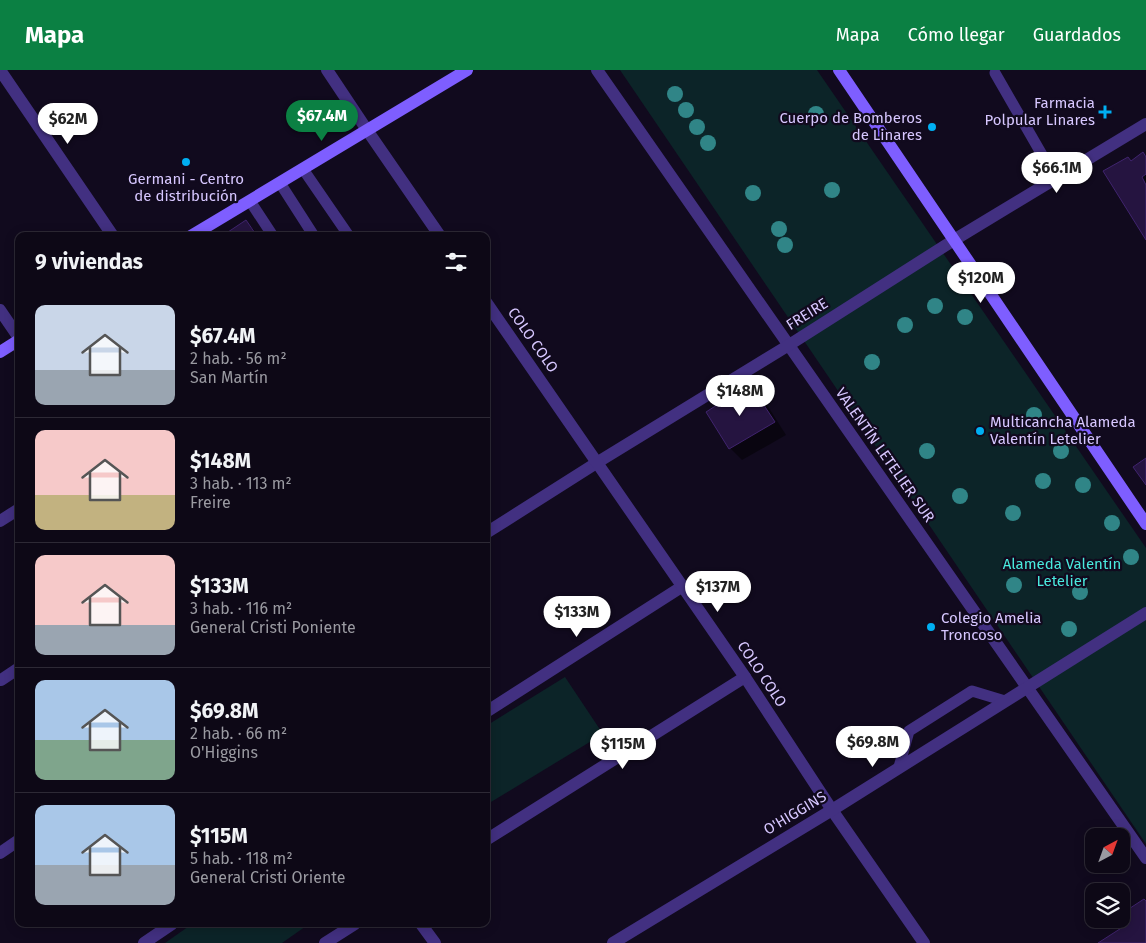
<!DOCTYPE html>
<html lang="es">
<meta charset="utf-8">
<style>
body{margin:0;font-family:"Fira Sans",sans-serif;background:#16111f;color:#f1f3f6;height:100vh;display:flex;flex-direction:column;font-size:19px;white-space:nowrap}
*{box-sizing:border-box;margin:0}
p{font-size:16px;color:#9a9aa1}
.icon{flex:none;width:28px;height:28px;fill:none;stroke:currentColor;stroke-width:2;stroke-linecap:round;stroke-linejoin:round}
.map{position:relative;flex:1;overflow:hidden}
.details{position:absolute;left:15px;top:162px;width:475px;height:695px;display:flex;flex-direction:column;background:#0d0816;border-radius:10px;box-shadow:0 2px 12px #0003,0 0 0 1px #2d2935}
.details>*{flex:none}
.needle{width:32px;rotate:41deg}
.buttons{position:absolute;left:1085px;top:758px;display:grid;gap:10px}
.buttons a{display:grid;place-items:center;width:45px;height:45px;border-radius:10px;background:#0d0816;box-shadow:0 2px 12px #0003,0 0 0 1px #2d2935;font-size:25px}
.price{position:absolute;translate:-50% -42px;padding:0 11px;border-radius:18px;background:#fff;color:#222;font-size:16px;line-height:32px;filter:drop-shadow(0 1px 2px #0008)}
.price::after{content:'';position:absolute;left:50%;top:30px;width:15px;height:11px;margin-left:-8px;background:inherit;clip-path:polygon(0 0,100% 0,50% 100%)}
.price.current{background:#0b8043;color:#fff}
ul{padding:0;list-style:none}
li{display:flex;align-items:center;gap:15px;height:125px;padding:0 20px}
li+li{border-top:1px solid #2d2935}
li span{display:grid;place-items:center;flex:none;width:140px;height:100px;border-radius:10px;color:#555}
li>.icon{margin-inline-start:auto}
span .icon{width:60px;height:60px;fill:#fffc;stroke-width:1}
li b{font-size:21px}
h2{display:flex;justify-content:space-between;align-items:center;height:60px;padding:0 20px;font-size:21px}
header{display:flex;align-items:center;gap:30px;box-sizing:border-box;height:70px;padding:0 25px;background:#0b8043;color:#fff}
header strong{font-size:24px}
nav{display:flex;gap:28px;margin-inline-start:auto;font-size:18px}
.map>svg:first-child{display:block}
.green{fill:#0c2428}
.shadow{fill:#0007}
.building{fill:#251440;stroke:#40246e}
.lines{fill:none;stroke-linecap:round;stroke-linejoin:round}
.service{stroke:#423081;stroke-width:11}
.minor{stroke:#423081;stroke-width:12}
.tertiary{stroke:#423081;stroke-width:12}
.secondary{stroke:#7e5eff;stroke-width:12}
.tree{fill:#308587}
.poi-dot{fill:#00aff2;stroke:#110a1e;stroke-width:2}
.labels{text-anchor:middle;stroke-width:4.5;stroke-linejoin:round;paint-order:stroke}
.poi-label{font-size:15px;fill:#d7c7ff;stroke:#110a1e;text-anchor:end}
.street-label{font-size:15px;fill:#d7c7ff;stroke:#110a1e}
.park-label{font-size:15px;fill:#49e9dd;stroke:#110a1e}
</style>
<header>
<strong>Mapa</strong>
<nav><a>Mapa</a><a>Cómo llegar</a><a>Guardados</a></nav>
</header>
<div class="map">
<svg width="1146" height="873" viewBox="0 0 1146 873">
<rect width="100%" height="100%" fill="#110a1e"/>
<g class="green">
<polygon points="620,0 817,0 1146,478 1146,774"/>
<polygon points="565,607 603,664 486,735 486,656"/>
<polygon points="192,854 309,854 282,873 165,873"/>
</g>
<g class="shadow">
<polygon points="1143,84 1146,87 1146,168 1132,92"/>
<polygon points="246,152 260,166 224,166"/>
<polygon points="750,315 762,327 786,365 742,390 730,378"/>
</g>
<g class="building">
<polygon points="1143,82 1146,87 1146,104 1142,107 1146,115 1146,170 1103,101 1128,87 1131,91"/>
<polygon points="246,150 257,166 222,166"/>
<polygon points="750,314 775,352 729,379 706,342"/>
<polygon points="1146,388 1146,415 1133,397"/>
<polygon points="1144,829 1146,831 1146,873 1098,873 1126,855 1121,844"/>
</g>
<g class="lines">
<g class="service">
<polyline points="995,3 1056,109"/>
<polyline points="303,99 349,166"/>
<polyline points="280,113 314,166"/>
<polyline points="250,131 273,166"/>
<polyline points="899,697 909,661 972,621 1005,631"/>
</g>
<g class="minor">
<polyline points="0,0 113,166"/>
<polyline points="597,0 1146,788"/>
<polyline points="0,451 19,439"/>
<polyline points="486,463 598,392 789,275 954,170"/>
<polyline points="1,610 19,598"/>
<polyline points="486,642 683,516"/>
<polyline points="486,770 745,607"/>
<polyline points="0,783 19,770"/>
<polyline points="144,873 172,854"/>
<polyline points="325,873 355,854"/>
</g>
<g class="tertiary">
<polyline points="327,0 367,60 440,166"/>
<polyline points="954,170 1146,54"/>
<polyline points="486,232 745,607 832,740 924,873"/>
<polyline points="0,240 19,268"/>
<polyline points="421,854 435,873"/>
<polyline points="613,873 832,740 1146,543"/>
</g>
<g class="secondary">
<polyline points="839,0 1146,454"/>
<polyline points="191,166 467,0"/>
<polyline points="0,282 19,270"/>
</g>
</g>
<g class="tree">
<circle cx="675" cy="24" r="8"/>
<circle cx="686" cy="40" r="8"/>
<circle cx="816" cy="44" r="8"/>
<circle cx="697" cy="57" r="8"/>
<circle cx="708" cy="73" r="8"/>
<circle cx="832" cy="120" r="8"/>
<circle cx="753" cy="123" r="8"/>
<circle cx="779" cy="159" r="8"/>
<circle cx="785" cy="175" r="8"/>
<circle cx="935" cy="236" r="8"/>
<circle cx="965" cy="247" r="8"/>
<circle cx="905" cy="255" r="8"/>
<circle cx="872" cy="292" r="8"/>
<circle cx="1034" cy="345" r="8"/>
<circle cx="927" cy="381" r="8"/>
<circle cx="1061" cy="381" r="8"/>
<circle cx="1043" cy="411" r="8"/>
<circle cx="1083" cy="415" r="8"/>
<circle cx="960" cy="426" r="8"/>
<circle cx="1013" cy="443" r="8"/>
<circle cx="1112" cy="453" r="8"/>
<circle cx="1131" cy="487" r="8"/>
<circle cx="1014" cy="515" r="8"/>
<circle cx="1080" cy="522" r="8"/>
<circle cx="1069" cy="559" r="8"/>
</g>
<g class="poi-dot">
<path d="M1102.5 34.5h5v5h5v5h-5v5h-5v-5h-5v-5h5z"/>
<circle cx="932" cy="57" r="5"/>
<circle cx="186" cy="92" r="5"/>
<circle cx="980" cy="361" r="5"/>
<circle cx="931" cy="557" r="5"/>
</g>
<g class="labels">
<g class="poi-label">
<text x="1095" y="38">Farmacia<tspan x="1095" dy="17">Polpular Linares</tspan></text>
<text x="922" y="53">Cuerpo de Bomberos<tspan x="922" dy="17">de Linares</tspan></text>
<text x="186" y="114" text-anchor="middle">Germani - Centro<tspan x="186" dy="17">de distribución</tspan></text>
<text x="990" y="357" text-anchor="start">Multicancha Alameda<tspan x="990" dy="17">Valentín Letelier</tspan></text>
<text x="941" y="553" text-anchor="start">Colegio Amelia<tspan x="941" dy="17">Troncoso</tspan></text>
</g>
<g class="street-label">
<text transform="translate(807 244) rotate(-32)" y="5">FREIRE</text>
<text transform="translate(533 270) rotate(55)" y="5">COLO COLO</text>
<text transform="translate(885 385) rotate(55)" y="5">VALENTÍN LETELIER SUR</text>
<text transform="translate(762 604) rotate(56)" y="5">COLO COLO</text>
<text transform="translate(795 743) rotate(-31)" y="5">O'HIGGINS</text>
</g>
<g class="park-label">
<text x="1062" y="499">Alameda Valentín<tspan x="1062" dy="17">Letelier</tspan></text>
</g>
</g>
</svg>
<div class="buttons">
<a><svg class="needle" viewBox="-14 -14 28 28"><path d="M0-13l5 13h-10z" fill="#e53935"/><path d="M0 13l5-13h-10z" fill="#9a9aa1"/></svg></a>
<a><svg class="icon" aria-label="layers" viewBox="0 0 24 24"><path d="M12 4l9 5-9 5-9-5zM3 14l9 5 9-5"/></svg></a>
</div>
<b class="price current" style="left:322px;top:72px">$67.4M</b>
<b class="price" style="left:68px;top:75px">$62M</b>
<b class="price" style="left:1057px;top:124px">$66.1M</b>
<b class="price" style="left:981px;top:234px">$120M</b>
<b class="price" style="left:740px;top:347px">$148M</b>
<b class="price" style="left:718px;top:543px">$137M</b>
<b class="price" style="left:577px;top:568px">$133M</b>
<b class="price" style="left:873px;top:698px">$69.8M</b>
<b class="price" style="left:623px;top:700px">$115M</b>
<section class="details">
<h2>9 viviendas<svg class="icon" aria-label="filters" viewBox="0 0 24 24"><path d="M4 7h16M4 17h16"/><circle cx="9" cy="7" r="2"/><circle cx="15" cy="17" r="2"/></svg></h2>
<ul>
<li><span style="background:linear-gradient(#c9d6e8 65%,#9aa5b1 0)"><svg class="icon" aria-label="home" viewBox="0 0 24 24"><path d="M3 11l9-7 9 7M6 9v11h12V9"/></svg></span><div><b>$67.4M</b><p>2 hab. · 56 m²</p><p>San Martín</p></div></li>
<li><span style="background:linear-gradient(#f6c9c9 65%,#c2b280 0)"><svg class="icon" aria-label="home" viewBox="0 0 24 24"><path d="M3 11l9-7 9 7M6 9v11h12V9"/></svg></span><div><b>$148M</b><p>3 hab. · 113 m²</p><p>Freire</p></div></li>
<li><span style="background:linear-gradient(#f6c9c9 70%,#9aa5b1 0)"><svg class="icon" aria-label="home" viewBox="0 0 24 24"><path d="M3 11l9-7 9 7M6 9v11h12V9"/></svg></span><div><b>$133M</b><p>3 hab. · 116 m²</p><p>General Cristi Poniente</p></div></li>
<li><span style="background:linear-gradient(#a9c7e8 60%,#7fa58c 0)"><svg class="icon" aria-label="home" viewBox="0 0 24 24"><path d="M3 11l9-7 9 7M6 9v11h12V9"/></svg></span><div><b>$69.8M</b><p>2 hab. · 66 m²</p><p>O'Higgins</p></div></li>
<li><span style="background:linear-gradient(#a9c7e8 60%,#9aa5b1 0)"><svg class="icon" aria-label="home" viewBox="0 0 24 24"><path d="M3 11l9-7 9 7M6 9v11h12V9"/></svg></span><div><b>$115M</b><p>5 hab. · 118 m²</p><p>General Cristi Oriente</p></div></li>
</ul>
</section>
</div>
